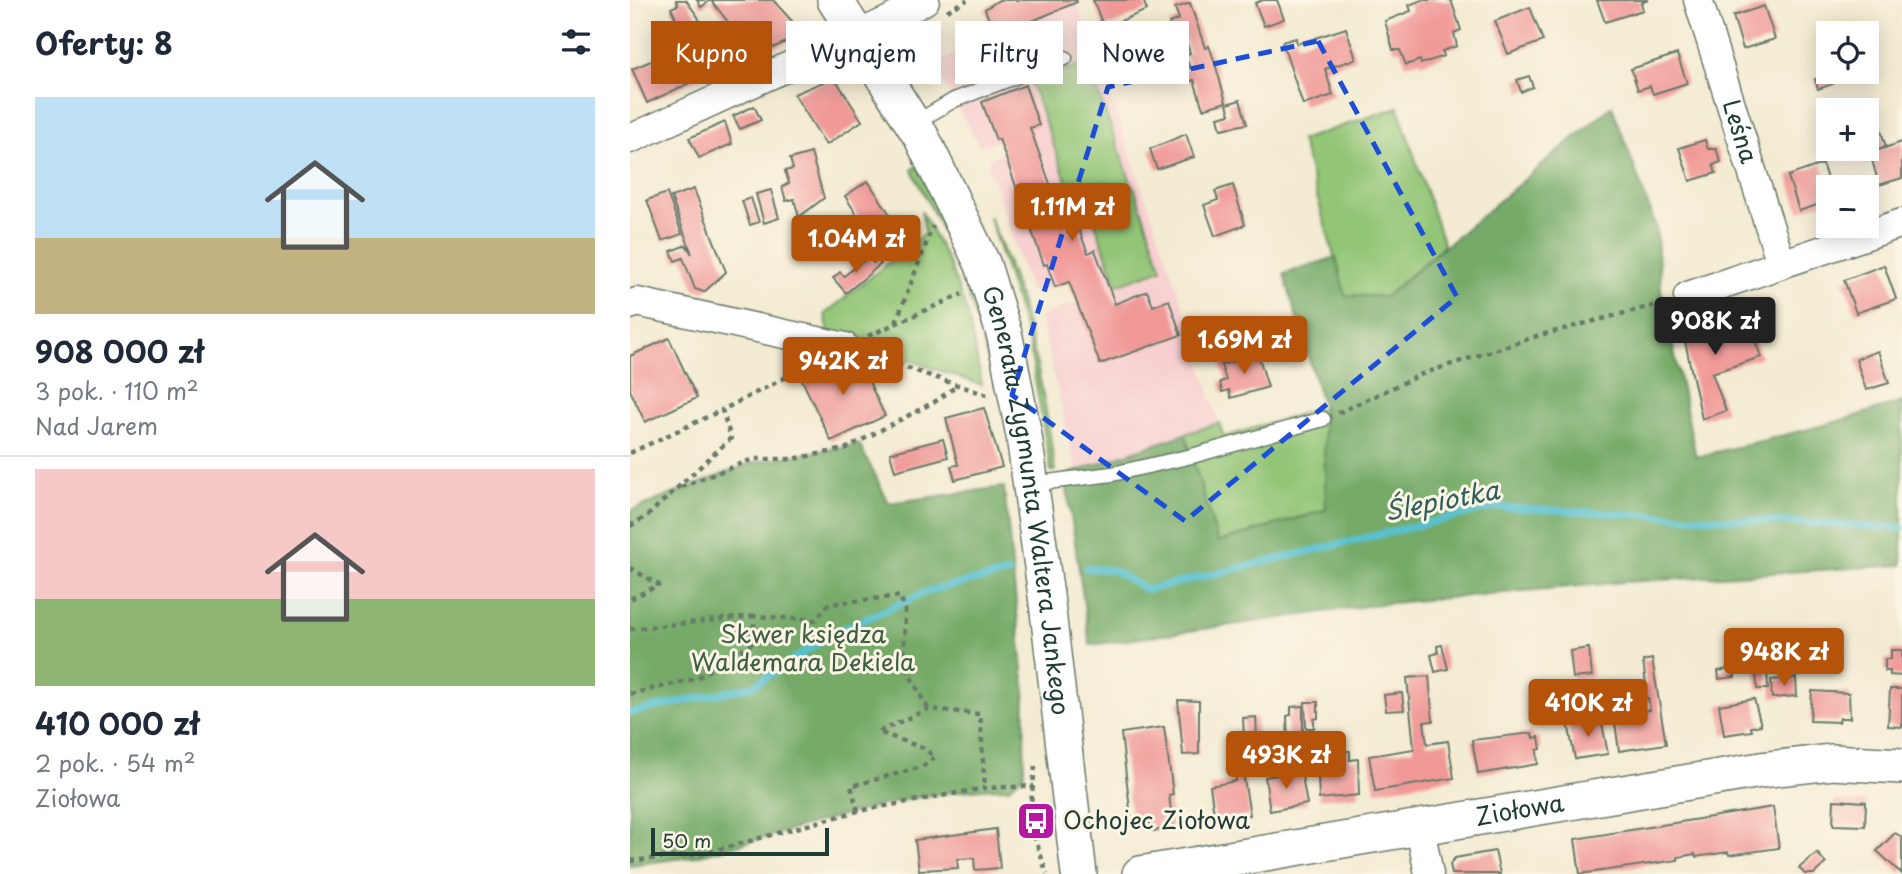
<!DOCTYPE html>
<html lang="pl">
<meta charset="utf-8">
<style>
body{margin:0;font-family:"Playpen Sans",sans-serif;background:#f2f2f3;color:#1f2937;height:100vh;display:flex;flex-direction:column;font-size:26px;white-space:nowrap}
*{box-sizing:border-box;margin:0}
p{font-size:23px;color:#747a83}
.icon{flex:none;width:38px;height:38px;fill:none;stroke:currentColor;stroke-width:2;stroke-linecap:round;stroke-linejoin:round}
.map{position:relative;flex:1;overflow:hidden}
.sheet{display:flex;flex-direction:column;background:#fff;width:630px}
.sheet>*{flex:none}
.banner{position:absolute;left:21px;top:21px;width:665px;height:63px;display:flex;gap:14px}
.buttons{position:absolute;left:1186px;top:21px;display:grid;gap:14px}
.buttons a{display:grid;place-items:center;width:63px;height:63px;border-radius:0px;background:#fff;box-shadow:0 4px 18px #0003;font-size:35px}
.scale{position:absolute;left:21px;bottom:18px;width:178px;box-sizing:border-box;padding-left:7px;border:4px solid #1f3d34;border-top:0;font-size:19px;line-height:24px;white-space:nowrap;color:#1f3d34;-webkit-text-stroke:5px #fcf5e5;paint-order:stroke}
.price{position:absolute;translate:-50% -60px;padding:0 16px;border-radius:7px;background:#b45309;color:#fff;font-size:23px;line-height:46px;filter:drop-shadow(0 2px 4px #0008)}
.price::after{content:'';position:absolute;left:50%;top:42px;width:21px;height:16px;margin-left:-10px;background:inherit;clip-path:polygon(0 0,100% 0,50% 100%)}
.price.current{background:#222;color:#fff}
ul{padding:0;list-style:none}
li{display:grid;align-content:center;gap:14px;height:371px;padding:0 35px}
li+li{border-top:2px solid #e0e1e3}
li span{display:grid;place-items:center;height:217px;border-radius:0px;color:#555}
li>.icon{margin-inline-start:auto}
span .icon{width:126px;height:126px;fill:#fffc;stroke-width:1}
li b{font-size:30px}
h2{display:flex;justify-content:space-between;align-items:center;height:84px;padding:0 35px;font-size:30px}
.pill{padding:0 24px;border-radius:0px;background:#fff;box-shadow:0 4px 18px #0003;font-size:24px;line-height:63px}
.pill.current{background:#b45309;color:#fff}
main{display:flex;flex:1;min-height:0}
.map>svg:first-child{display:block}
.built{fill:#f7cfd0}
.green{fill:#92c576;stroke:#588155;stroke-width:2}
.forest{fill:#75aa67;stroke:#4a744e;stroke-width:2}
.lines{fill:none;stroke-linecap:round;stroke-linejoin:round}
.stream{stroke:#56c1d1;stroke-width:7}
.building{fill:#f09997}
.service-casing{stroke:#697a6b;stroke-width:17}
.minor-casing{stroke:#697a6b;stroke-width:31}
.tertiary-casing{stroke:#697a6b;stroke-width:38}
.path{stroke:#697a6b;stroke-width:4.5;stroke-dasharray:5 5;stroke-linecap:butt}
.service{stroke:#fff;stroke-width:14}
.minor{stroke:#fff;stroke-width:28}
.tertiary{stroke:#fff;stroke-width:35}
.marked{fill:none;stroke:#1d4ed8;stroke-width:5;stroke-dasharray:14 9;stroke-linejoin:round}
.labels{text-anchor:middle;stroke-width:6;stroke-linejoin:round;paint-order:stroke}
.street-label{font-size:24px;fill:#1f3d34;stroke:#fcf5e5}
.park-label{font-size:24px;fill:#3c5f44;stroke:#fcf5e5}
.poi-label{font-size:24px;fill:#1f3d34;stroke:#fcf5e5;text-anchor:start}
.water-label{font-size:26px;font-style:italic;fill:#2d5e5b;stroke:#fcf5e5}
</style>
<main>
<section class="sheet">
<h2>Oferty: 8<svg class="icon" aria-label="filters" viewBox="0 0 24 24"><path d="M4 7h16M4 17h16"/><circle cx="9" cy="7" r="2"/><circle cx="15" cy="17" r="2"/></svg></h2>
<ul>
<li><span style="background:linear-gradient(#bfe0f5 65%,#c2b280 0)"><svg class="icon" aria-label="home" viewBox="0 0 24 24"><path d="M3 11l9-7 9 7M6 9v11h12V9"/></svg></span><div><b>908 000 zł</b><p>3 pok. · 110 m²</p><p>Nad Jarem</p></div></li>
<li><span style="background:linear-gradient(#f6c9c9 60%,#8fb573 0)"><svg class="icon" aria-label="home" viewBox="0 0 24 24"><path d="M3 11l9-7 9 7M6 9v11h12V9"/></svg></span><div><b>410 000 zł</b><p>2 pok. · 54 m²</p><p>Ziołowa</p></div></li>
</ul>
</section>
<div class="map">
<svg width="1272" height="874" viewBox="0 0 1272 874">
<rect width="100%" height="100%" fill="#fcf5e5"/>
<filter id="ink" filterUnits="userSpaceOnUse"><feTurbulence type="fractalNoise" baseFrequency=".0143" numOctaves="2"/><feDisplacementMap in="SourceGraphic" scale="14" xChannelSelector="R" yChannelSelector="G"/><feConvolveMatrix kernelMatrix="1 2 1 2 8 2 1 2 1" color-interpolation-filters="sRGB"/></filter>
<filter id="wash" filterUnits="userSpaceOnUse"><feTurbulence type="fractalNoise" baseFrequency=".00686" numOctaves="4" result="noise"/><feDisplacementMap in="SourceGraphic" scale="28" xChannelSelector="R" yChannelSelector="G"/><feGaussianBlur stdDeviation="1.57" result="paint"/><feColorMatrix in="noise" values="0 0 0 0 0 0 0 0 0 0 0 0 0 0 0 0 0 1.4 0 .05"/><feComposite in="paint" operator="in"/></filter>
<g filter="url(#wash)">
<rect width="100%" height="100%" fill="#f3ebd2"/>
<polygon class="built" points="447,2 550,296 589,423 446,469 410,316 447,303 438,282 407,293 400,291 358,165 360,158 374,153 369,140 349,145 303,64"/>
<g class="green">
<polygon points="457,62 502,185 445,205 401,83"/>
<polygon points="768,107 814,245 755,297 715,295 671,140"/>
<polygon points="287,166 316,222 348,298 370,386 366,388 328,262 282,170"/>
<polygon points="504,187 532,269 487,285 458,203"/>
<polygon points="291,211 319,263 338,315 352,385 199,333 195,314 295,233"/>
<path d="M359 216C395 298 414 382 425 471H421L399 343Z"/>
<polygon points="693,407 697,509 588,542 555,434 589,423 594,437"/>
</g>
<g class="forest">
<polygon points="982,106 1026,227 1031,289 1066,457 1195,425 1272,402 1272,565 994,582 750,604 460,645 435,475 555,434 588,542 696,510 693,407 654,274 706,257 715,295 755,297"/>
<path d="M229 444 259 503 374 487 395 690 394 774 379 788C274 789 175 829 74 854 50 860 25 861 0 865V511L121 463Z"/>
</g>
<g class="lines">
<g class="stream">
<polyline points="456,568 483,570 517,590 865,507 1272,528"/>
<polyline points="0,713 123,686 202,634 298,591 379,573"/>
</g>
</g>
<g id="blocks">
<g class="building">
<polygon points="46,0 56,0 68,17 90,69 17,103 2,69 58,45 41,8 48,5"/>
<polygon points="67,0 143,0 170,30 167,37 118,59 92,27 98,22 81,0 71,7"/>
<polygon points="369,0 446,0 447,2 365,37 355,9"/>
<polygon points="463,0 513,0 517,10 474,28"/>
<polygon points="633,0 647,0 654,19 634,26 625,3"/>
<polygon points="792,0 821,0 831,30 824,33 827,46 812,51 814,56 791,64 790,60 776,65 770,50 763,50 755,21 781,11 779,5"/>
<polygon points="967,0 1018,0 1011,3 1013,10 975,22"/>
<polygon points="560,3 575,48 579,46 584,60 596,102 573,109 564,80 556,82 552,71 560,68 555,55 560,53 552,29 543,33 539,23 549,19 545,8"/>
<polygon points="1134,6 1145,39 1113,49 1103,16"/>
<polygon points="900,7 913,41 878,54 865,21"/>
<polygon points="716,28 726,59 695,69 703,95 673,105 652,42 666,38 667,44"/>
<polygon points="1047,54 1057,83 1023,94 1020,86 1008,90 1001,69"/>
<polygon points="1199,74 1203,84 1188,89 1185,79"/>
<polygon points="899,76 903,87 891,92 887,80"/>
<polygon points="200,79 208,83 232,121 196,145 164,94"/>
<polygon points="395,85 409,125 400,128 438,234 449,230 458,253 465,250 485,304 517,291 523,306 539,300 551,335 470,364 439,282 425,287 417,264 414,265 369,139 366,140 352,102"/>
<polygon points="610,100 617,124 591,129 588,117 600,114 597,104"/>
<polygon points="124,106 131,120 110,129 103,116"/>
<polygon points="1244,108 1256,147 1226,153 1225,149 1237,149 1237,111"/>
<polygon points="95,122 102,144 69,158 59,138"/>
<polygon points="556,134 564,157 527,169 520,149"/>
<polygon points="1075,140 1078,149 1086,149 1091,162 1083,165 1086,173 1060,181 1049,148"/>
<polygon points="1272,142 1272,178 1249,185 1240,153"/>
<polygon points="181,153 194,198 169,217 164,199 156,201 152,187 159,183 155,171 163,169 160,159"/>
<polygon points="1192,164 1200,187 1199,201 1169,211 1158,176"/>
<polygon points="238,181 272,233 248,248 215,196"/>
<polygon points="603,185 615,225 585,236 574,205 588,200 585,191"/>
<polygon points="64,189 96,272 74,292 65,289 53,258 45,261 41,251 56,245 62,254 41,197"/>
<polygon points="141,190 149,218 134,223 126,194"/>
<polygon points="37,193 52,234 32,241 17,200"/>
<polygon points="121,198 129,222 120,225 112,201"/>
<polygon points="238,257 243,263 247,260 251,264 216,293 203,278 210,272 214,276"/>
<polygon points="1254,265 1266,299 1226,313 1214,280"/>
<polygon points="1070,314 1074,327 1105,317 1112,338 1123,335 1131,357 1082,373 1096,411 1072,419 1050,319"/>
<polygon points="39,338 67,398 15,422 0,390 0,356"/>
<polygon points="1248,351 1259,383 1236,390 1226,359"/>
<polygon points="225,352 255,416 201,441 171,378"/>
<polygon points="628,354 638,387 601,398 599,390 592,392 590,382 596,380 591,365"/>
<polygon points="354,408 372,467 325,480 321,466 328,465 316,418"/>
<polygon points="313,439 318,457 265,471 260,453"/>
<polygon points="812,645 818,669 805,672 801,655 808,653 807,646"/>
<polygon points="959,648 962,676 943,678 940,651"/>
<polygon points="1261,650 1272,650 1272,676 1260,675 1260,671 1255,671 1255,659 1261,659"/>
<polygon points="1192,656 1208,656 1208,667 1191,667"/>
<polygon points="1022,659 1036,744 989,751 984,716 1020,710 1018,698 1011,699 1009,685 1016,684 1013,661"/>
<polygon points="1137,667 1138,689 1127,689 1126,668"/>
<polygon points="1104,668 1105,677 1089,679 1088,671"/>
<polygon points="799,676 803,721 794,722 797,744 818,741 824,778 745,791 739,756 784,749 777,678"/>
<polygon points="1166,678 1167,696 1142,698 1141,680"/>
<polygon points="1260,689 1272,689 1272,727 1258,726"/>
<polygon points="1182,691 1219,693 1220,718 1210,718 1209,722 1180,721"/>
<polygon points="772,693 774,710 756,711 754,695"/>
<polygon points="1124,699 1131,725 1121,727 1122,731 1094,735 1089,705"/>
<polygon points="548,700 569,701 569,754 553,755"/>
<polygon points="675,702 688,702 688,718 684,719 684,728 676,728"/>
<polygon points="673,706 673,744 658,745 657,716 661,715 661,707"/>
<polygon points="626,717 628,755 615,756 613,718"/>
<polygon points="971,718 978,754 945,759 938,723"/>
<polygon points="534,727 543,794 539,795 543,828 523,831 522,823 502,826 491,733"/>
<polygon points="902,733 903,738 909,737 911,749 907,750 908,764 848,774 842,740"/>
<polygon points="720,751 720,760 728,759 729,795 689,799 687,752"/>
<polygon points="615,761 614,779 620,815 585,821 580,786 606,781 605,762"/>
<polygon points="671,771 677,804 640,811 635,777"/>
<polygon points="1204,800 1236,802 1235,826 1203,825"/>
<polygon points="1143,807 1149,848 1099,855 1098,852 1066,857 1065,854 1048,857 1048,860 950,874 945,839"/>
<polygon points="366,829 370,868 345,870 344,858 327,859 328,868 289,870 285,840"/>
<polygon points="1265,833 1272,837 1272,874 1247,851"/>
<polygon points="865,851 870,874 822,874 820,864 825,858"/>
<polygon points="1187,853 1196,863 1184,874 1175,874 1169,868"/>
</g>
</g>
</g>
<g filter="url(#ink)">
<use href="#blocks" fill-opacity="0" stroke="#697a6b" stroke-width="2"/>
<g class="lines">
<defs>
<g id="service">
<polyline points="283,124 324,100 435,58"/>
<polyline points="401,484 482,474 562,456 693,419"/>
</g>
<g id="minor">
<path id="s1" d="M1068 0 1151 263"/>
<polyline points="0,139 262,19 295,0"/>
<polyline points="1058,296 1272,223"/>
<polyline points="0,305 7,302 215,347"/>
<polyline points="790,828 799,874"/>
</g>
<g id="tertiary">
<path id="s2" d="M205 0 292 138 353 265 375 337 394 436 417 603 449 874"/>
<path id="s3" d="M510 874 1131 770 1202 762 1272 766"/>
</g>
</defs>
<use href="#service" class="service-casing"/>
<use href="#minor" class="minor-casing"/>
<use href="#tertiary" class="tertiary-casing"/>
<g class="path">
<polyline points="317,11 337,0"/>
<polyline points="266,322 303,226"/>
<polyline points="238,336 332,294"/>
<polyline points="239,355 357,395"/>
<polyline points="708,413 792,374 907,336 1037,302"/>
<polyline points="0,453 92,410"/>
<polyline points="51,487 123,459 163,459 215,449 306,401 328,385"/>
<polyline points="0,526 16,517 101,438 92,410 180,365"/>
<polyline points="0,568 29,585 0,599"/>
<polyline points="0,629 124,616"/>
<polyline points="0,694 65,679 124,642 124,616 185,620 199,604 270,596 275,609 274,664 298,709"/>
<polyline points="405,766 401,804 402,829 417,874"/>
<polyline points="228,811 221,786 292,767 305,757 293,748 248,732 298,709 350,714 355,788"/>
<polyline points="0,861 72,854 228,811 355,788 404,786"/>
</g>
<use href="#service" class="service"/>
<use href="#minor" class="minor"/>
<use href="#tertiary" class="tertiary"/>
</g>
</g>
<path class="marked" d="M688 41 827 297 555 521 382 395 478 87Z"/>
<defs>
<symbol id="bus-square" viewBox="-11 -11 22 22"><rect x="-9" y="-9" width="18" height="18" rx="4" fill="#b5179e" stroke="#fcf5e5"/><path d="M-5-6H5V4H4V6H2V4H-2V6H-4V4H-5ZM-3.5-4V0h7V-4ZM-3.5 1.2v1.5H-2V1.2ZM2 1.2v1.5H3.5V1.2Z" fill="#fff"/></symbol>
</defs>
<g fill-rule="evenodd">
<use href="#bus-square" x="384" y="799" width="44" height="44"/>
</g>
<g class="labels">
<g class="street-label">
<text dy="8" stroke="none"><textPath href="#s1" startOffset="138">Leśna</textPath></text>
<text dy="8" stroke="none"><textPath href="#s2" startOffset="544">Generała Zygmunta Waltera Jankego</textPath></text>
<text dy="8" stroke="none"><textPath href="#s3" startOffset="385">Ziołowa</textPath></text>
</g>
<g class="park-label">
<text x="173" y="643">Skwer księdza<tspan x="173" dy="28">Waldemara Dekiela</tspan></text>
</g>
<g class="poi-label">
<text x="433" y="829">Ochojec Ziołowa</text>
</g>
<g class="water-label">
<text transform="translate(812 501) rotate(-11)" y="9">Ślepiotka</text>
</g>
</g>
</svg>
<div class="buttons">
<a><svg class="icon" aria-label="locate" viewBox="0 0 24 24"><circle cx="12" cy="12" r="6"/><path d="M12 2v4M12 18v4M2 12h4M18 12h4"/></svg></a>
<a>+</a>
<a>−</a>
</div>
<div class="scale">50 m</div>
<b class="price" style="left:442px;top:243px">1.11M zł</b>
<b class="price" style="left:226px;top:275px">1.04M zł</b>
<b class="price current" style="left:1085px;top:357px">908K zł</b>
<b class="price" style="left:614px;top:376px">1.69M zł</b>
<b class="price" style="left:213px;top:397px">942K zł</b>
<b class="price" style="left:1154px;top:688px">948K zł</b>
<b class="price" style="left:958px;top:739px">410K zł</b>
<b class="price" style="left:656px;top:791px">493K zł</b>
<div class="banner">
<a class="pill current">Kupno</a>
<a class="pill">Wynajem</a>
<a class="pill">Filtry</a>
<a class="pill">Nowe</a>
</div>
</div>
</main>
